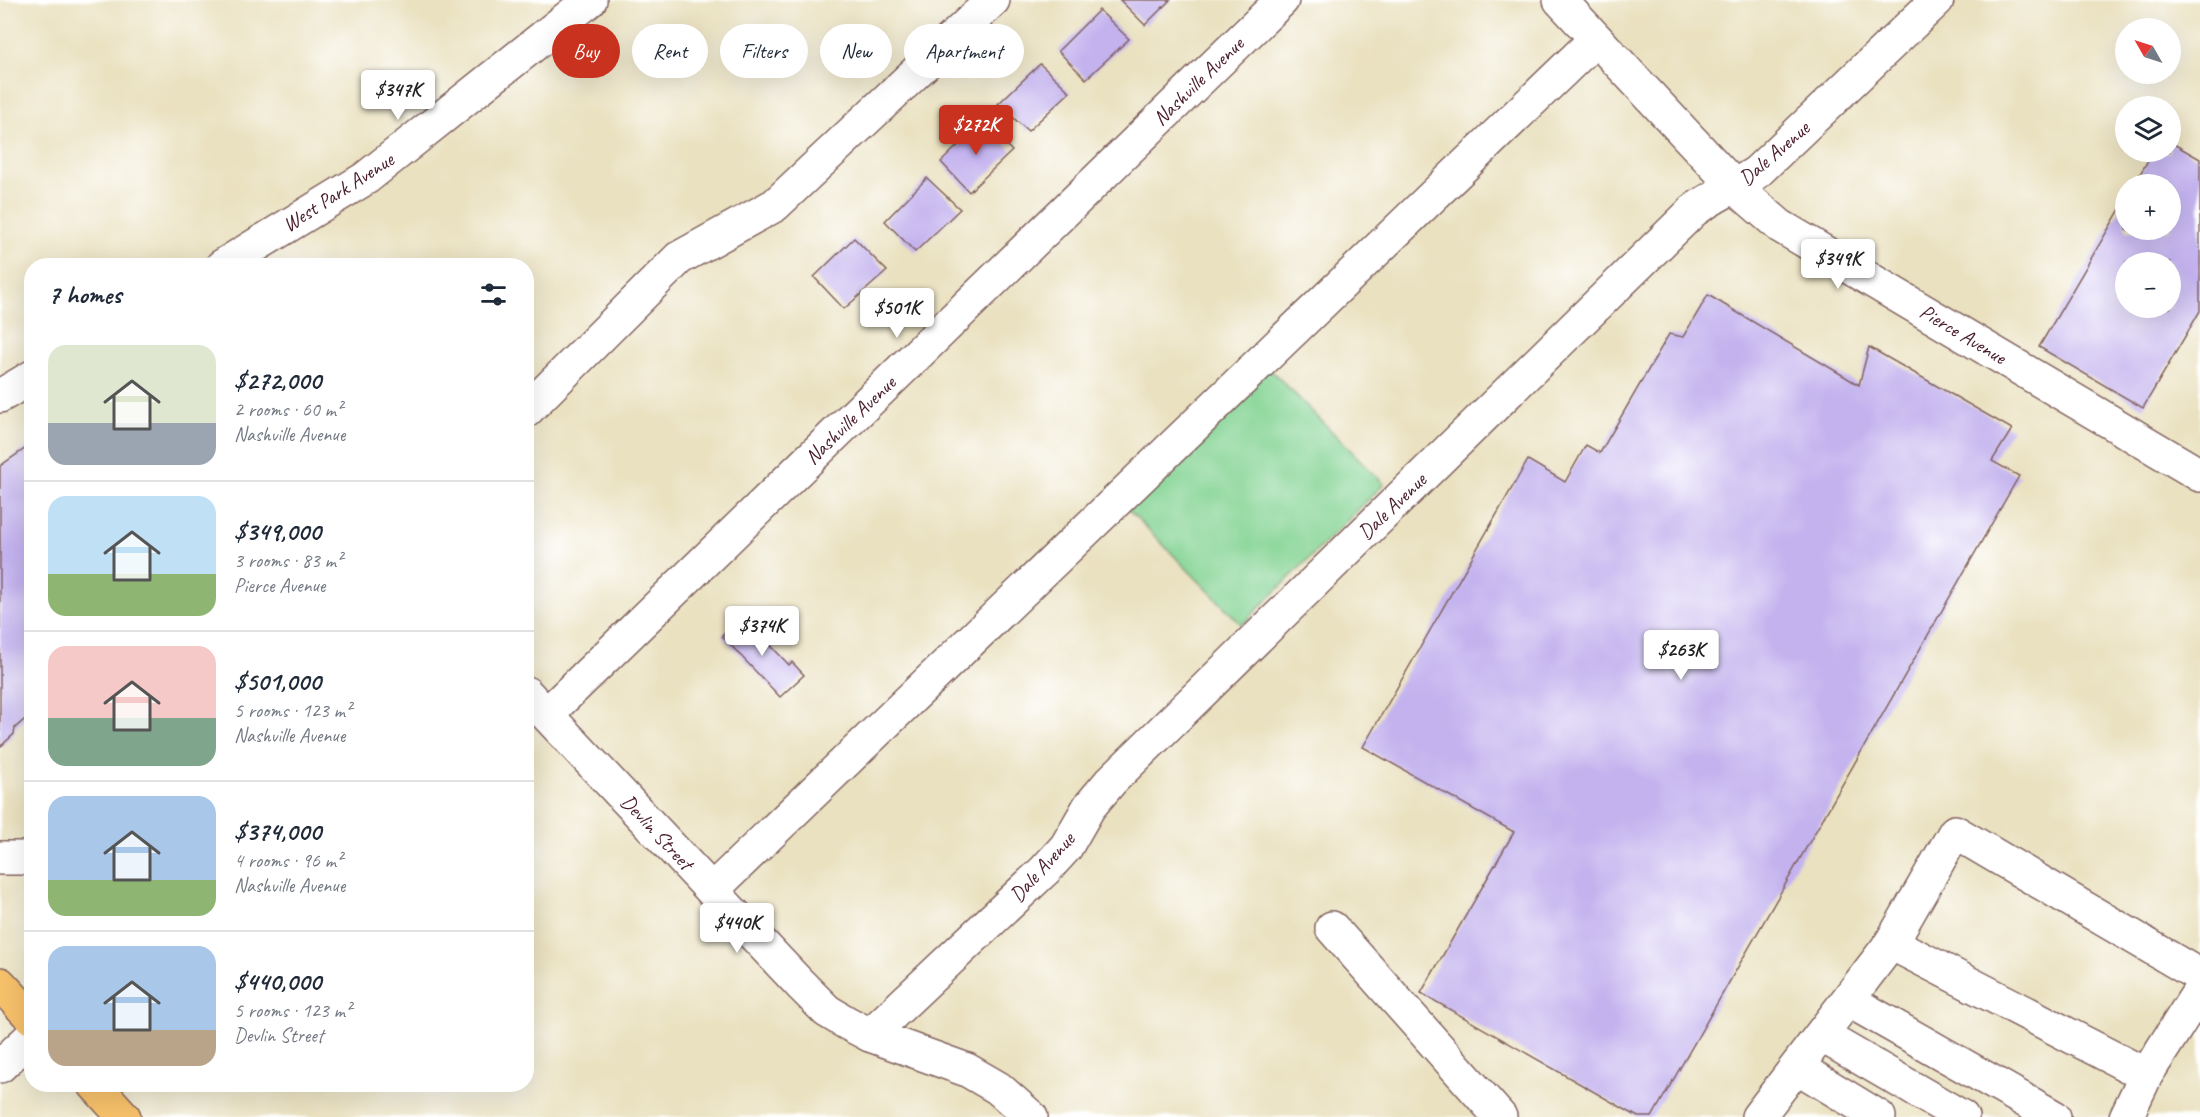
<!DOCTYPE html>
<meta charset="utf-8">
<style>
body{margin:0;font-family:Caveat,sans-serif;background:#f2f2f3;color:#1f2937;height:100vh;display:flex;flex-direction:column;font-size:22px;white-space:nowrap}
*{box-sizing:border-box;margin:0}
p{font-size:20px;color:#747a83}
.icon{flex:none;width:33px;height:33px;fill:none;stroke:currentColor;stroke-width:2;stroke-linecap:round;stroke-linejoin:round}
.map{position:relative;flex:1;overflow:hidden}
.drawer{position:absolute;left:24px;top:258px;width:510px;height:834px;display:flex;flex-direction:column;background:#fff;border-radius:24px;box-shadow:0 6px 24px #0002}
.drawer>*{flex:none}
.guide{position:absolute;left:552px;top:24px;width:570px;height:54px;display:flex;gap:12px}
.needle{width:39px;rotate:309deg}
.controls{position:absolute;left:2115px;top:18px;display:grid;gap:12px}
.controls a{display:grid;place-items:center;width:66px;height:66px;border-radius:50%;background:#fff;box-shadow:0 6px 24px #0002;font-size:30px}
.price{position:absolute;translate:-50% -51px;padding:0 14px;border-radius:6px;background:#fff;color:#222;font-size:20px;line-height:39px;filter:drop-shadow(0 2px 3px #0008)}
.price::after{content:'';position:absolute;left:50%;top:36px;width:18px;height:14px;margin-left:-9px;background:inherit;clip-path:polygon(0 0,100% 0,50% 100%)}
.price.current{background:#c8321e;color:#fff}
ul{padding:0;list-style:none}
li{display:flex;align-items:center;gap:18px;height:150px;padding:0 24px}
li+li{border-top:2px solid #e0e1e3}
li span{display:grid;place-items:center;flex:none;width:168px;height:120px;border-radius:18px;color:#555}
li>.icon{margin-inline-start:auto}
span .icon{width:72px;height:72px;fill:#fffc;stroke-width:1}
li b{font-size:26px}
h2{display:flex;justify-content:space-between;align-items:center;height:72px;padding:0 24px;font-size:26px}
.chip{padding:0 21px;border-radius:27px;background:#fff;box-shadow:0 6px 24px #0002;font-size:21px;line-height:54px}
.chip.current{background:#c8321e;color:#fff}
.map>svg:first-child{display:block}
.green{fill:#85d494;stroke:#687a60;stroke-width:1.5}
.building{fill:#c3b2ee;fill-rule:evenodd}
.lines{fill:none;stroke-linecap:round;stroke-linejoin:round}
.minor-casing{stroke:#82635f;stroke-width:36}
.major-casing{stroke:#82635f;stroke-width:36}
.minor{stroke:#fff;stroke-width:33}
.major{stroke:#f6c06b;stroke-width:33}
.labels{text-anchor:middle;stroke-width:4.5;stroke-linejoin:round;paint-order:stroke}
.street-label{font-size:21px;fill:#4a1f2b;stroke:#fff}
</style>
<div class="map">
<svg width="2200" height="1117" viewBox="0 0 2200 1117">
<rect width="100%" height="100%" fill="#fff"/>
<filter id="ink" filterUnits="userSpaceOnUse"><feTurbulence type="fractalNoise" baseFrequency=".0167" numOctaves="2"/><feDisplacementMap in="SourceGraphic" scale="12" xChannelSelector="R" yChannelSelector="G"/><feConvolveMatrix kernelMatrix="1 2 1 2 8 2 1 2 1" color-interpolation-filters="sRGB"/></filter>
<filter id="wash" filterUnits="userSpaceOnUse"><feTurbulence type="fractalNoise" baseFrequency=".008" numOctaves="4" result="noise"/><feDisplacementMap in="SourceGraphic" scale="24" xChannelSelector="R" yChannelSelector="G"/><feGaussianBlur stdDeviation="1.35" result="paint"/><feColorMatrix in="noise" values="0 0 0 0 0 0 0 0 0 0 0 0 0 0 0 0 0 1.4 0 .05"/><feComposite in="paint" operator="in"/></filter>
<g filter="url(#wash)">
<rect width="100%" height="100%" fill="#eae1c0"/>
<polygon class="green" points="1266,365 1384,484 1242,625 1125,506"/>
<g id="blocks">
<g class="building">
<polygon points="1120,0 1170,0 1145,25"/>
<polygon points="1099,10 1129,39 1086,79 1058,51"/>
<polygon points="1040,64 1070,92 1028,131 998,104"/>
<polygon points="983,121 1012,151 969,192 941,162"/>
<path d="M2170 142 2200 159V311L2143 408 2039 347 2126 199V230H2170V184H2134L2153 152H2170ZM2126 262H2170V308H2126Z"/>
<polygon points="927,178 960,209 915,252 885,221"/>
<polygon points="854,238 887,271 844,309 814,277"/>
<polygon points="1708,295 1859,385 1869,347 2012,429 1992,461 2019,476 1652,1117 1638,1117 1421,993 1514,832 1363,747 1528,460 1565,482 1586,445 1600,453 1669,334 1683,337"/>
<polygon points="32,444 32,713 15,728 14,734 0,747 0,466"/>
<polygon points="743,616 789,665 792,662 804,675 780,697 722,636"/>
</g>
</g>
</g>
<g filter="url(#ink)">
<use href="#blocks" fill-opacity="0" stroke="#82635f" stroke-width="1.5"/>
<g class="lines">
<defs>
<g id="minor">
<polyline points="1560,0 1735,187 1780,226 2200,475"/>
<polyline points="222,266 366,178 590,0"/>
<polyline points="0,396 32,377"/>
<polyline points="526,411 679,258 775,205 993,0"/>
<polyline points="526,693 800,984 827,1011 847,1023 870,1035 967,1070 998,1088 1031,1117"/>
<polyline points="547,714 1282,0"/>
<polyline points="0,858 32,858"/>
<polyline points="712,890 1596,39"/>
<polyline points="1332,928 1500,1117"/>
<polyline points="1848,1000 2054,1117"/>
<path d="M870 1035 1045 870 1066 847 1089 807 1111 781 1694 210C1714 196 1736 186 1757 172L1937 0"/>
<polyline points="1821,1035 1962,1117"/>
<polyline points="0,1066 32,1036"/>
<polyline points="1797,1067 1879,1117"/>
<polyline points="2146,1075 1891,943 1955,832 2200,976"/>
<polyline points="1758,1117 1891,943"/>
<polyline points="2126,1117 2146,1075 2200,990"/>
</g>
<g id="major">
<polyline points="0,984 32,1018"/>
<polyline points="94,1084 124,1117"/>
</g>
</defs>
<use href="#minor" class="minor-casing"/>
<use href="#major" class="major-casing"/>
<use href="#minor" class="minor"/>
<use href="#major" class="major"/>
</g>
</g>
<g class="labels">
<g class="street-label">
<text transform="translate(1198 81) rotate(-44)" y="7">Nashville Avenue</text>
<text transform="translate(1774 153) rotate(-41)" y="7">Dale Avenue</text>
<text transform="translate(338 192) rotate(-33)" y="7">West Park Avenue</text>
<text transform="translate(1963 334) rotate(31)" y="7">Pierce Avenue</text>
<text transform="translate(850 420) rotate(-44)" y="7">Nashville Avenue</text>
<text transform="translate(1392 506) rotate(-44)" y="7">Dale Avenue</text>
<text transform="translate(657 832) rotate(47)" y="7">Devlin Street</text>
<text transform="translate(1042 867) rotate(-48)" y="7">Dale Avenue</text>
</g>
</g>
</svg>
<div class="controls">
<a><svg class="needle" viewBox="-14 -14 28 28"><path d="M0-13l5 13h-10z" fill="#e53935"/><path d="M0 13l5-13h-10z" fill="#747a83"/></svg></a>
<a><svg class="icon" aria-label="layers" viewBox="0 0 24 24"><path d="M12 4l9 5-9 5-9-5zM3 14l9 5 9-5"/></svg></a>
<a>+</a>
<a>−</a>
</div>
<b class="price" style="left:398px;top:121px">$347K</b>
<b class="price current" style="left:976px;top:156px">$272K</b>
<b class="price" style="left:1838px;top:290px">$349K</b>
<b class="price" style="left:897px;top:339px">$501K</b>
<b class="price" style="left:762px;top:657px">$374K</b>
<b class="price" style="left:1681px;top:681px">$263K</b>
<b class="price" style="left:737px;top:954px">$440K</b>
<div class="guide">
<a class="chip current">Buy</a>
<a class="chip">Rent</a>
<a class="chip">Filters</a>
<a class="chip">New</a>
<a class="chip">Apartment</a>
</div>
<section class="drawer">
<h2>7 homes<svg class="icon" aria-label="filters" viewBox="0 0 24 24"><path d="M4 7h16M4 17h16"/><circle cx="9" cy="7" r="2"/><circle cx="15" cy="17" r="2"/></svg></h2>
<ul>
<li><span style="background:linear-gradient(#dfe7d0 65%,#9aa5b1 0)"><svg class="icon" aria-label="home" viewBox="0 0 24 24"><path d="M3 11l9-7 9 7M6 9v11h12V9"/></svg></span><div><b>$272,000</b><p>2 rooms · 60 m²</p><p>Nashville Avenue</p></div></li>
<li><span style="background:linear-gradient(#bfe0f5 65%,#8fb573 0)"><svg class="icon" aria-label="home" viewBox="0 0 24 24"><path d="M3 11l9-7 9 7M6 9v11h12V9"/></svg></span><div><b>$349,000</b><p>3 rooms · 83 m²</p><p>Pierce Avenue</p></div></li>
<li><span style="background:linear-gradient(#f6c9c9 60%,#7fa58c 0)"><svg class="icon" aria-label="home" viewBox="0 0 24 24"><path d="M3 11l9-7 9 7M6 9v11h12V9"/></svg></span><div><b>$501,000</b><p>5 rooms · 123 m²</p><p>Nashville Avenue</p></div></li>
<li><span style="background:linear-gradient(#a9c7e8 70%,#8fb573 0)"><svg class="icon" aria-label="home" viewBox="0 0 24 24"><path d="M3 11l9-7 9 7M6 9v11h12V9"/></svg></span><div><b>$374,000</b><p>4 rooms · 96 m²</p><p>Nashville Avenue</p></div></li>
<li><span style="background:linear-gradient(#a9c7e8 70%,#b9a48a 0)"><svg class="icon" aria-label="home" viewBox="0 0 24 24"><path d="M3 11l9-7 9 7M6 9v11h12V9"/></svg></span><div><b>$440,000</b><p>5 rooms · 123 m²</p><p>Devlin Street</p></div></li>
</ul>
</section>
</div>
